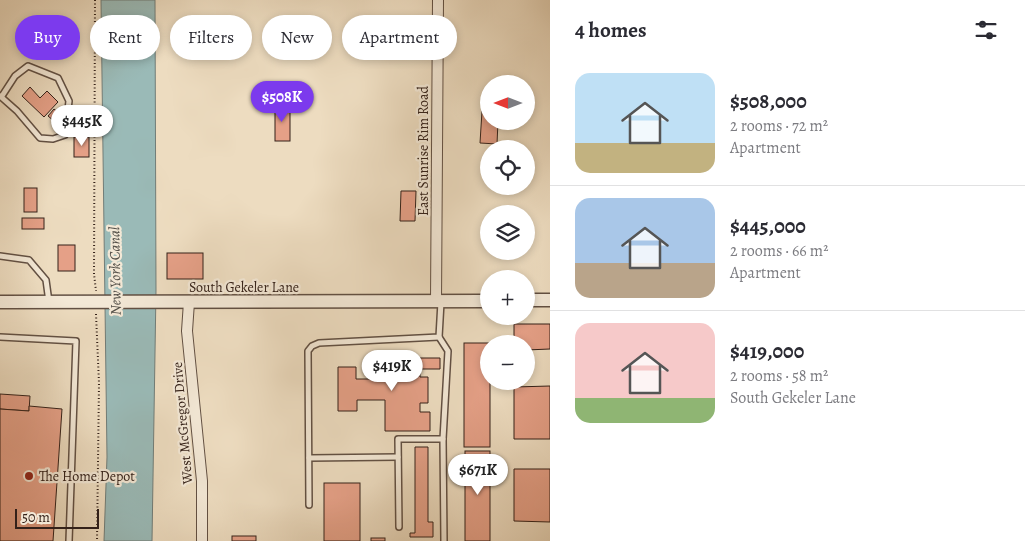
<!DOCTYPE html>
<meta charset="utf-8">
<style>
body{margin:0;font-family:Alegreya,serif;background:#f2f2f3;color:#2b2b33;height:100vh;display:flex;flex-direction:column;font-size:19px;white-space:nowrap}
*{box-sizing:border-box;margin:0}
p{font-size:16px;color:#7c7c81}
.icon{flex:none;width:28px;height:28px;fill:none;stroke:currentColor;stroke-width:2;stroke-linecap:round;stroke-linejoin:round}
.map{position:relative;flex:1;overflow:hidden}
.sheet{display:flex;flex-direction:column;background:#fff;width:475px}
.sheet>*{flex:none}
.guide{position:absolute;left:15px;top:15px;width:460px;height:45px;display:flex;gap:10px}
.needle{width:32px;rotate:270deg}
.controls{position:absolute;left:480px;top:75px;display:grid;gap:10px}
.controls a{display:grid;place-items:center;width:55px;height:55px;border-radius:50%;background:#fff;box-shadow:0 2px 8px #0003;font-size:25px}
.scale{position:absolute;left:15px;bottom:12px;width:84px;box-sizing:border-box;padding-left:5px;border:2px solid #342119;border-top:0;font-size:14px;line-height:18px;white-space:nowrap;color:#342119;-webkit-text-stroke:4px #f3e8d6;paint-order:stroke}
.price{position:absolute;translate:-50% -42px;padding:0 11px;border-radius:18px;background:#fff;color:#222;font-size:16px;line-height:32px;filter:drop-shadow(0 1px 2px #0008)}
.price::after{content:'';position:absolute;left:50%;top:30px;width:15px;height:11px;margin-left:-8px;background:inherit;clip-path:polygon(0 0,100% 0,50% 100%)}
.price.current{background:#7c3aed;color:#fff}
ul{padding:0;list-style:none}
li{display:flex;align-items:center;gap:15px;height:125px;padding:0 25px}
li+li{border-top:1px solid #e1e1e2}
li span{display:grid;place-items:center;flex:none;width:140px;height:100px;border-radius:15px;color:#555}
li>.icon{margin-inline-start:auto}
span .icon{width:60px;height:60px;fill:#fffc;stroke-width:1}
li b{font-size:21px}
h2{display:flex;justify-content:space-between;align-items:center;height:60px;padding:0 25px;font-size:21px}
.tag{padding:0 18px;border-radius:22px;background:#fff;box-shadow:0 2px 8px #0003;font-size:18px;line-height:45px}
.tag.current{background:#7c3aed;color:#fff}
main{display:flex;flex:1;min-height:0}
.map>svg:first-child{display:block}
.water{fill:#9abab7;stroke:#717d78}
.building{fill:#e5a087;stroke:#342119}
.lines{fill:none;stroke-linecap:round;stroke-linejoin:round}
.service-casing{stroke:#625043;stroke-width:8}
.minor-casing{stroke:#625043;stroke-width:12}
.tertiary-casing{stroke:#625043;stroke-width:15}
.path{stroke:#342119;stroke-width:2;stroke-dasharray:1 2.5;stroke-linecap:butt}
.service{stroke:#f3e8d6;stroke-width:5}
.minor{stroke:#f3e8d6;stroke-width:10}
.tertiary{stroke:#f3e8d6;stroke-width:12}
.poi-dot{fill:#8f2418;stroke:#f3e8d6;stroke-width:2}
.labels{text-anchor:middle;stroke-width:4.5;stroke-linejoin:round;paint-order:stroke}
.street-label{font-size:14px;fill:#342119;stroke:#f3e8d6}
.poi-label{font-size:14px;fill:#342119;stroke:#f3e8d6;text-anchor:start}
.water-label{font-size:15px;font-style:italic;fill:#534f48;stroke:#f3e8d6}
</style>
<main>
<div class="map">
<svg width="550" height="541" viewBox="0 0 550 541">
<rect width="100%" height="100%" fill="#eddcc0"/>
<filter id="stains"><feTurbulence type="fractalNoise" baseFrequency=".004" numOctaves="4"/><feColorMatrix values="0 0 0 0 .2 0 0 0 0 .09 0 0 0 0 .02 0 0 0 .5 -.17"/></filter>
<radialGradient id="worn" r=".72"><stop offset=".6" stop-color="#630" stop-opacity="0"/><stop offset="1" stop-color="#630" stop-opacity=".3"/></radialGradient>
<polygon class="water" points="101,0 155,0 156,290 152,541 104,541 107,457"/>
<g class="building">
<polygon points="30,87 40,98 47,91 58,102 44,117 22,96"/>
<rect x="483" y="98" width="6" height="12"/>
<rect x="275" y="106" width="15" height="35"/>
<polygon points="54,109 60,114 54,121 48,116"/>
<polygon points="482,111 489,112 489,121 498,121 497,144 480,143"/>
<rect x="74" y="137" width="15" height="20"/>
<rect x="24" y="188" width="13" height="24"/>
<polygon points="401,191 416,191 415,221 400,221"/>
<rect x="22" y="218" width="22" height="11"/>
<rect x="58" y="245" width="17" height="26"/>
<rect x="167" y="253" width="36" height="26"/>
<polygon points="514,324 550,324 550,349 526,350 526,344 514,344"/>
<rect x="464" y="343" width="26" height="104"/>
<polygon points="385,358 440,358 440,369 420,369 420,377 428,377 428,403 420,403 420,412 430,412 430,431 385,431 385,400 357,400 357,411 338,411 338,367 356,367 356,379 385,379"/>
<polygon points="550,386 550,439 514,439 514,387"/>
<polygon points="0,394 30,396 29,411 0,409"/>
<polygon points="29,406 62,409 53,541 0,541 0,409 29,411"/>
<polygon points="415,447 428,447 428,522 433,522 433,537 410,537 410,533 415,533"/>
<rect x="465" y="451" width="25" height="90"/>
<polygon points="514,469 550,469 550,522 514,521"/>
<rect x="324" y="483" width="36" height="58"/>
<rect x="232" y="536" width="24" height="5"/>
<rect x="371" y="538" width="14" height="3"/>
</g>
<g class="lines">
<defs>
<g id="service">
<polyline points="0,96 17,111 40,138 53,139 65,135 69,101 58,78 28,66 15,76 2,96"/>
<polyline points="0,256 29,260 46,280 49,302"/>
<polyline points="0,337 76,341 69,541"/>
<polyline points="439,337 448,351 443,439 444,541"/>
<polyline points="309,458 398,457"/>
<polyline points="309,505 308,351 312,346 319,343 439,337 441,302"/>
<polyline points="399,527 398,439 443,439"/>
</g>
<g id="minor">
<polyline points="436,301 438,0"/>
<polyline points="189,302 187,331 202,481 202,541"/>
</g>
<g id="tertiary">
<polyline points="526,300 550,300"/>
<polyline points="0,302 489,301"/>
</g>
</defs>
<use href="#service" class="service-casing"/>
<use href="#minor" class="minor-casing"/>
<use href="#tertiary" class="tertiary-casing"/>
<g class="path">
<polyline points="95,0 94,274 96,291"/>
<polyline points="96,314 99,383 97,541"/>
</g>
<use href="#service" class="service"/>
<use href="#minor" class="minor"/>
<use href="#tertiary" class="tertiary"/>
</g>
<circle class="poi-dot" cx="29" cy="476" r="5"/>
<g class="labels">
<g class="street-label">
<text transform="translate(423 151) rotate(-90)" y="5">East Sunrise Rim Road</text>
<text x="244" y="292">South Gekeler Lane</text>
<text transform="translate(182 423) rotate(-95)" y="5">West McGregor Drive</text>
</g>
<g class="poi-label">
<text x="39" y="481">The Home Depot</text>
</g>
<g class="water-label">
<text transform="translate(115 271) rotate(-91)" y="5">New York Canal</text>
</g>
</g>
<rect width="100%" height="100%" filter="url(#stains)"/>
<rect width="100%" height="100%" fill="url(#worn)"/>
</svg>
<div class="controls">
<a><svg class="needle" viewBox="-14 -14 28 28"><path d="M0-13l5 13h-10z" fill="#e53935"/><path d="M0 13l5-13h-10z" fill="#7c7c81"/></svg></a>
<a><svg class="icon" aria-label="locate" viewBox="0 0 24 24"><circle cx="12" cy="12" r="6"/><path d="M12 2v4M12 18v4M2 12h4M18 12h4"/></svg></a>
<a><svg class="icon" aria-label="layers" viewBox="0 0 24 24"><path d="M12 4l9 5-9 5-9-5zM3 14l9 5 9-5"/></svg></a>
<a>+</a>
<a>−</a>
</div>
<div class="scale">50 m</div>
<b class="price current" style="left:282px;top:123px">$508K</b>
<b class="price" style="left:82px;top:147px">$445K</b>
<b class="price" style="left:392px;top:392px">$419K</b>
<b class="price" style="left:478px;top:496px">$671K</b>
<div class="guide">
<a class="tag current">Buy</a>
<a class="tag">Rent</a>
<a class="tag">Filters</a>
<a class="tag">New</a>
<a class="tag">Apartment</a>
</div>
</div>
<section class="sheet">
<h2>4 homes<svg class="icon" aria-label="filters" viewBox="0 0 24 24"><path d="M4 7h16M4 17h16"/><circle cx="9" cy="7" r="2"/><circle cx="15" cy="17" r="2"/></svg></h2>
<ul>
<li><span style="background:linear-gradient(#bfe0f5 70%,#c2b280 0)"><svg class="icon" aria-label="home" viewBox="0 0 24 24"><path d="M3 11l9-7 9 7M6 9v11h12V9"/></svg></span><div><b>$508,000</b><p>2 rooms · 72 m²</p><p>Apartment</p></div></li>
<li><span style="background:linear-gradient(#a9c7e8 65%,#b9a48a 0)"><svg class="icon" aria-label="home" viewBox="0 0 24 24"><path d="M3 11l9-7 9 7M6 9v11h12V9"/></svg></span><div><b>$445,000</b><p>2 rooms · 66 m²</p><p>Apartment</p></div></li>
<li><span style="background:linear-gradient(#f6c9c9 75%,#8fb573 0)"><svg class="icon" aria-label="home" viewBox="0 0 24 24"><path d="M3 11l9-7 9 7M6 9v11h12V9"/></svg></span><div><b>$419,000</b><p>2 rooms · 58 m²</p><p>South Gekeler Lane</p></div></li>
</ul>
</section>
</main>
